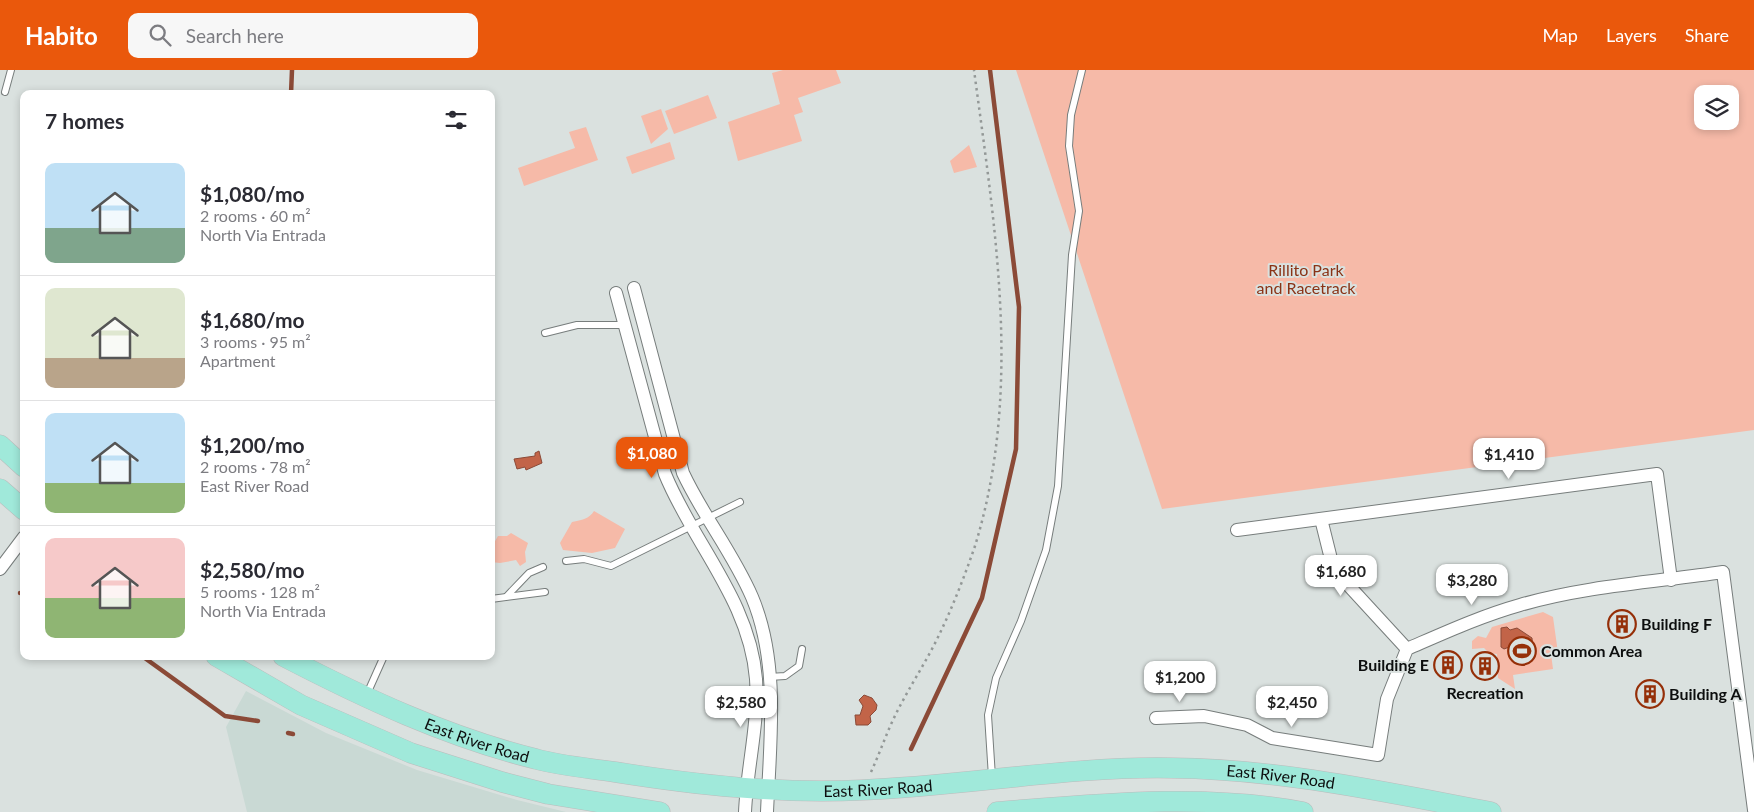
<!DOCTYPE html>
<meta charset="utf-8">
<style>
body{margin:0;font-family:Lato,sans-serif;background:#f7f7f7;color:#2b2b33;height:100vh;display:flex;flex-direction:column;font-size:19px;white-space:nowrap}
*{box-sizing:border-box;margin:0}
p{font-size:16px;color:#7c7c81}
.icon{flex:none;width:28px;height:28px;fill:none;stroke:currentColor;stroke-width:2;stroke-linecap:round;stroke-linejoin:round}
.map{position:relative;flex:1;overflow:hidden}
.drawer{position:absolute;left:20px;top:20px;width:475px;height:570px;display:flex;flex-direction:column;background:#fff;border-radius:10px;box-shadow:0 2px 8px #0003}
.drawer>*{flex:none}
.controls{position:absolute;left:1694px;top:15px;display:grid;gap:10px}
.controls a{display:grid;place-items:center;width:45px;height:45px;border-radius:10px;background:#fff;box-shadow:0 2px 8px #0003;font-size:25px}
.price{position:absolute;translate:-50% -42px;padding:0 11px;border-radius:10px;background:#fff;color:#222;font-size:16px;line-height:32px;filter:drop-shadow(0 1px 2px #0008)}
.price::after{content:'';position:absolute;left:50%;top:30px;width:15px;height:11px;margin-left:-8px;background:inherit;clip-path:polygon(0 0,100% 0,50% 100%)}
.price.selected{background:#ea580c;color:#fff}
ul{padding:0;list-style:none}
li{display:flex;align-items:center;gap:15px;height:125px;padding:0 25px}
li+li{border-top:1px solid #e1e1e2}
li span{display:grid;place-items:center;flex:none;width:140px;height:100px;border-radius:10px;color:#555}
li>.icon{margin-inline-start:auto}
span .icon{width:60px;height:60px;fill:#fffc;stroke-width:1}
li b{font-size:21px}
h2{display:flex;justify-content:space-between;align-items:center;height:60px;padding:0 25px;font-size:21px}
header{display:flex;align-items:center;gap:30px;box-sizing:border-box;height:70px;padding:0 25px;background:#ea580c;color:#fff}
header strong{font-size:24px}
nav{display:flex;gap:28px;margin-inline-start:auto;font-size:18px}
.search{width:350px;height:45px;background:#f7f7f7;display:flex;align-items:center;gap:12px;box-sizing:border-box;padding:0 18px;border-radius:10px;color:#7c7c81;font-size:19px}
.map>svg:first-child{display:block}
.built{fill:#c9d9d4}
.green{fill:#f6baa8;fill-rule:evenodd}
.water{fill:#c26448;stroke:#8b4a37}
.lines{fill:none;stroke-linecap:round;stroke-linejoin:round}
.stream{stroke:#8b4a37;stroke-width:4.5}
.lane-casing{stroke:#777d7c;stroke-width:8}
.street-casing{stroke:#777d7c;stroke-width:14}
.primary-casing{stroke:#bbbcbc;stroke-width:21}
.path{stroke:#939897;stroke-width:2.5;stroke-dasharray:2.5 4;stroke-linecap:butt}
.lane{stroke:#fff;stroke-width:6}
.street{stroke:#fff;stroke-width:12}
.primary{stroke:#a0e9da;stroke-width:20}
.labels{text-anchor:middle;stroke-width:4;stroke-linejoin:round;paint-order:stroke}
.park-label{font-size:16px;fill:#8a3316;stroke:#dae1df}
.poi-label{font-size:16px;font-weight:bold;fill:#0c0e0e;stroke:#dae1df;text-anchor:start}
.street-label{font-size:16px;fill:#0c0e0e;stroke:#dae1df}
</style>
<header>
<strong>Habito</strong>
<div class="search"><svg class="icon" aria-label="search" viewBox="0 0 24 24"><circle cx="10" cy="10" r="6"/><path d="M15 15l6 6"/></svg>Search here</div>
<nav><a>Map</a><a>Layers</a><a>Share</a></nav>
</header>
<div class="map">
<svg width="1754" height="742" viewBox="0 0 1754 742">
<rect width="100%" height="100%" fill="#dae1df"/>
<polygon class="built" points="246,621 326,663 417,700 517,730 566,742 247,742 226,657"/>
<g class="green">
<polygon points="783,0 836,0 841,13 798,28 803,42 794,45 802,71 738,91 728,52 780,34 772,3"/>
<path d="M1016 0H1754V360L1162 439ZM1702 24H1730V51H1702Z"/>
<polygon points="708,25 717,48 674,64 665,41"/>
<polygon points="661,39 668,59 651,74 641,46"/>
<polygon points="586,57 598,90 524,116 518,98 575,78 569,62"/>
<polygon points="670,72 675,89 632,104 626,87"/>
<polygon points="969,75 977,97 954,103 950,91"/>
<path d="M594 441 625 459 615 478 592 483 563 480 560 473 572 452C582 450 589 449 594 441Z"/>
<polygon points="511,463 528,473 525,482 526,492 520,496 516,490 500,493 491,492 491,478 498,466 507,466"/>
<polygon points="1543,542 1553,547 1558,583 1551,584 1553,599 1513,605 1515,619 1498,608 1497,584 1489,583 1484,578 1472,579 1472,571 1478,566 1486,568 1492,557"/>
</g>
<g class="water">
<polygon points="539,381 542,393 526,400 525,397 517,399 514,389 535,386 535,383"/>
<polygon points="1507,557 1510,560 1517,558 1532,568 1533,585 1523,590 1512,576 1504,579 1501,577 1501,558"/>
<polygon points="864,625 872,628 877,635 876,640 870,646 871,652 868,655 856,655 855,645 860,645 863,636 859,630"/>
</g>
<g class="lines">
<g class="stream">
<polyline points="291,24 292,0"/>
<polyline points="20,523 24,523"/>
<polyline points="142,586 225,646 258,651"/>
<polyline points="288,663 293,664"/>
<polyline points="911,679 982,528 1016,379 1019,237 990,0"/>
</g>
<defs>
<g id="lane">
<polyline points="5,22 11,0"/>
<polyline points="545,263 577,255 624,255"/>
<polyline points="566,491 584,489 611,496 740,432"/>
<polyline points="507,526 529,503 543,497"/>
<polyline points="491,529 545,522"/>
<polyline points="769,607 785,606 799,596 802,579"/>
<polyline points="367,624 384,586"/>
<polyline points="992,707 988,645 996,608 1021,551 1046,480 1058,416 1072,185 1079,141 1069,76 1071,45 1082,0"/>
</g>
<g id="street">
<path d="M634 218 683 403C703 446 733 483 752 527 780 593 770 672 767 742"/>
<path d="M616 223 665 404C693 473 750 531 756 609 759 654 747 697 745 742"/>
<polyline points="1321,449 1331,489 1350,517 1407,579"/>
<polyline points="1237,460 1657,404 1671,510"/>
<polyline points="0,499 24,467"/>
<path d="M1156 648 1204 646 1247 655 1272 668 1378 685 1387 629 1407 579C1444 563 1481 546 1520 535 1586 516 1655 512 1723 502L1754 740"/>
</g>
<g id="primary">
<polyline points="0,375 24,397"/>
<polyline points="0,419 24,440"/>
<polyline points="216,586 301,635 411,683 502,712 548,724 660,742"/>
<path id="s1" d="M283 586C364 628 447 667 536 689 561 696 589 698 615 702 697 715 779 724 862 720 965 716 1068 696 1172 698 1280 699 1385 722 1491 742"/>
<path d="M997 742C1099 734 1202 723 1303 742"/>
</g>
</defs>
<use href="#lane" class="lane-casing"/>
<use href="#street" class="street-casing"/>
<use href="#primary" class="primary-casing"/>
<path class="path" d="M871 702C879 685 885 667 893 650 907 620 926 593 940 563 953 536 965 505 975 476 1023 320 995 158 974 0"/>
<use href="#lane" class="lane"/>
<use href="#street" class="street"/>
<use href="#primary" class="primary"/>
</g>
<defs>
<symbol id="building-ring" viewBox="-11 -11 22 22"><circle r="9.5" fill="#dae1df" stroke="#952f08" stroke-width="1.5"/><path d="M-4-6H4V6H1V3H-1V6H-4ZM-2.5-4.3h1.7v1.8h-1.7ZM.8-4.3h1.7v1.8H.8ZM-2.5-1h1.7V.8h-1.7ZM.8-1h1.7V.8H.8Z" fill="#952f08"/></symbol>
<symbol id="stadium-ring" viewBox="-11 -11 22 22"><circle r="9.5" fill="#dae1df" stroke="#952f08" stroke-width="1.5"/><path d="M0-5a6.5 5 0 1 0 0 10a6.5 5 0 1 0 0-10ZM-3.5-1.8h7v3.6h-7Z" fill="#952f08"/></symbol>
</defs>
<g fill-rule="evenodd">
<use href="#building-ring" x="1606" y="538" width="32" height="32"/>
<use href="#stadium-ring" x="1506" y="565" width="32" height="32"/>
<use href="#building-ring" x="1432" y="579" width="32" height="32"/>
<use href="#building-ring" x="1469" y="580" width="32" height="32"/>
<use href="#building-ring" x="1634" y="608" width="32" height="32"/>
</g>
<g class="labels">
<g class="park-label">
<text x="1306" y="206">Rillito Park<tspan x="1306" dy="18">and Racetrack</tspan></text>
</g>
<g class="poi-label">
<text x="1641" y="560">Building F</text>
<text x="1541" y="587">Common Area</text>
<text x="1429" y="601" text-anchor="end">Building E</text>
<text x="1485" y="629" text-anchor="middle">Recreation</text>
<text x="1669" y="630">Building A</text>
</g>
<g class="street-label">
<text dy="6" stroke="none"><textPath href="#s1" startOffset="212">East River Road</textPath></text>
<text dy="6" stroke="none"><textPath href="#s1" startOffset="1022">East River Road</textPath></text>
<text dy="6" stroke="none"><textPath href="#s1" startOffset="618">East River Road</textPath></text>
</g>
</g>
</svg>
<div class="controls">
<a><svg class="icon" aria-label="layers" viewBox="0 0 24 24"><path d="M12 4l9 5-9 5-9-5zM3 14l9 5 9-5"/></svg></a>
</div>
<b class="price selected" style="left:652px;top:409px">$1,080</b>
<b class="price" style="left:1509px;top:410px">$1,410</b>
<b class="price" style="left:1341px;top:527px">$1,680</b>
<b class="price" style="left:1472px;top:536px">$3,280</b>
<b class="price" style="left:1180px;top:633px">$1,200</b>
<b class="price" style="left:741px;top:658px">$2,580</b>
<b class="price" style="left:1292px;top:658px">$2,450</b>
<section class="drawer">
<h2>7 homes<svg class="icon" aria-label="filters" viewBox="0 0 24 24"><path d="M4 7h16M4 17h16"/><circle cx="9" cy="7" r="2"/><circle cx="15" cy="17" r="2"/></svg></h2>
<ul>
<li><span style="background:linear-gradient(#bfe0f5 65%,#7fa58c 0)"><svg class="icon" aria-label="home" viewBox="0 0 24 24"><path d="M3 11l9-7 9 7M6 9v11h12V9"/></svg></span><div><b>$1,080/mo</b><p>2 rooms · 60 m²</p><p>North Via Entrada</p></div></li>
<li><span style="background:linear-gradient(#dfe7d0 70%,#b9a48a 0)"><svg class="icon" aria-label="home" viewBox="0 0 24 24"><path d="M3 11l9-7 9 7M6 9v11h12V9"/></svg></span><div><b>$1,680/mo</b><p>3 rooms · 95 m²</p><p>Apartment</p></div></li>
<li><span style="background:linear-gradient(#bfe0f5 70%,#8fb573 0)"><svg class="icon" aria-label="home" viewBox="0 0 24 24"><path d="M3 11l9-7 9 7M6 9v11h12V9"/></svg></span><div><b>$1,200/mo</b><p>2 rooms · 78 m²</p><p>East River Road</p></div></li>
<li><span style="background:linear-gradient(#f6c9c9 60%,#8fb573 0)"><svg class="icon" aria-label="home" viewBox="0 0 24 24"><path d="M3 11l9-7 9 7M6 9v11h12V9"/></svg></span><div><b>$2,580/mo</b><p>5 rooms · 128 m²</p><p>North Via Entrada</p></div></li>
</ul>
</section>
</div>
